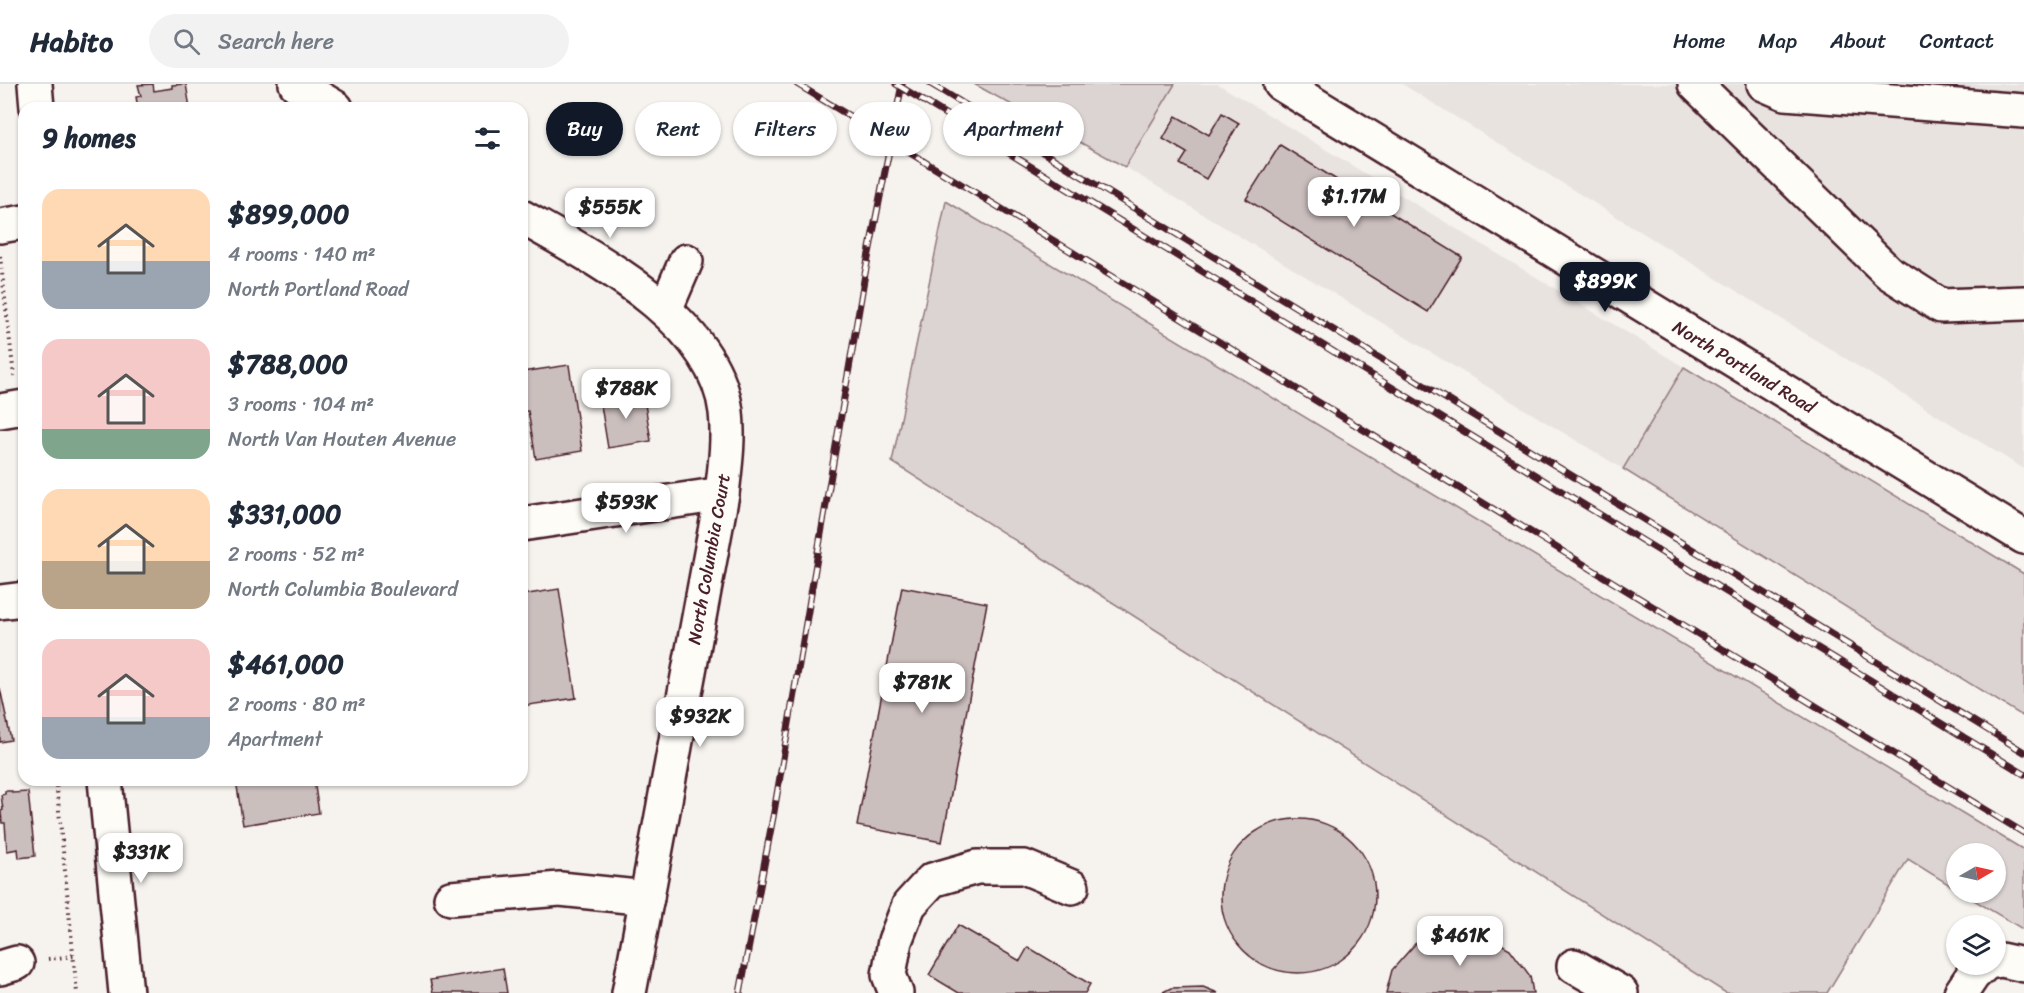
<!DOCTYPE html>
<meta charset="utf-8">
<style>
body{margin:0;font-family:Sriracha,sans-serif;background:#f2f2f3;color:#1f2937;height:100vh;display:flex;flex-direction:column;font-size:22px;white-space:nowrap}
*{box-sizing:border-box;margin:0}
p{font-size:20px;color:#747a83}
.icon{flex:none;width:33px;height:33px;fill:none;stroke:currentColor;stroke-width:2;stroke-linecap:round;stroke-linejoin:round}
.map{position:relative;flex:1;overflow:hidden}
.panel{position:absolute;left:18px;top:18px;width:510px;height:684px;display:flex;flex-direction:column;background:#fff;border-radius:18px;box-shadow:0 2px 4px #0004}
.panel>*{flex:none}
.hud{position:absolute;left:546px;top:18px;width:570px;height:54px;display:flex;gap:12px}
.needle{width:39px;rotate:81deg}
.fabs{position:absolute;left:1946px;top:759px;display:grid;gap:12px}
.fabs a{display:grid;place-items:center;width:60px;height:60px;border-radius:50%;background:#fff;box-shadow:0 2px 4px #0004;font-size:30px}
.price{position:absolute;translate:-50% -51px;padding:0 14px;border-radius:12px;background:#fff;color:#222;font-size:20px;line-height:39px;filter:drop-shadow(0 2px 3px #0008)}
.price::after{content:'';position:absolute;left:50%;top:36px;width:18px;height:14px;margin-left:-9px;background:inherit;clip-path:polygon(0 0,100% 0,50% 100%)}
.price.on{background:#111827;color:#fff}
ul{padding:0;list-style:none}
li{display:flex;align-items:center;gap:18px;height:150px;padding:0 24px}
li span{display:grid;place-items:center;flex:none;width:168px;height:120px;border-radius:18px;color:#555}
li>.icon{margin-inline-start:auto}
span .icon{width:72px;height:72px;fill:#fffc;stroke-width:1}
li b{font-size:26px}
h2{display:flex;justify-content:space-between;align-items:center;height:72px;padding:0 24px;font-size:26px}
.pill{padding:0 21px;border-radius:27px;background:#fff;box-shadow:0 2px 4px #0004;font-size:21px;line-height:54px}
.pill.on{background:#111827;color:#fff}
header{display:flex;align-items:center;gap:36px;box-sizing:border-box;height:84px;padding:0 30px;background:#fff;border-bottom:2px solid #e0e1e3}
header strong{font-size:28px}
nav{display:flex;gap:33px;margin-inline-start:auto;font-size:21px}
.search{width:420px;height:54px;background:#f2f2f3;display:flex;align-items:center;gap:15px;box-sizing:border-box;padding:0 21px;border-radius:33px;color:#747a83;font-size:22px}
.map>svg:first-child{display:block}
.built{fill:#e9e3e0}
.green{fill:#dcd4d2;stroke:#937a7e;stroke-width:1.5}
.building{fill:#cbbfbe;stroke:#4a1f2b;stroke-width:1.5}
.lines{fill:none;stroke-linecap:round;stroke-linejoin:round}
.minor-casing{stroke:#4a1f2b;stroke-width:38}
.major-casing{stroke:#4a1f2b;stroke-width:38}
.path{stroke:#4a1f2b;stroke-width:4;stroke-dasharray:1.5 4.5;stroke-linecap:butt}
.minor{stroke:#fdfcf7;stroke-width:33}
.major{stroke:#fdfcf7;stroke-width:33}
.rail-casing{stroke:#4a1f2b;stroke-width:7}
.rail{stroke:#fdfcf7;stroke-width:4.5;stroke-dasharray:14;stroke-linecap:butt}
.labels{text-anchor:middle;stroke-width:4.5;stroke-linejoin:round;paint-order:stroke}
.street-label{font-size:18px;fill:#4a1f2b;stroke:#fdfcf7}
</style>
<header>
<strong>Habito</strong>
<div class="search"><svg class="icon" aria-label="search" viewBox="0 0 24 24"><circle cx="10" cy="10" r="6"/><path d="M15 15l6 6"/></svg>Search here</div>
<nav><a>Home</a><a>Map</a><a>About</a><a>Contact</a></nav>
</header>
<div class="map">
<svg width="2024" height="909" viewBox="0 0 2024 909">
<rect width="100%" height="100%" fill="#f6f3ef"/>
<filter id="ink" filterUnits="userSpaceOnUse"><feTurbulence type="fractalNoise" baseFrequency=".0167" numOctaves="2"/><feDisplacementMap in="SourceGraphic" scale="12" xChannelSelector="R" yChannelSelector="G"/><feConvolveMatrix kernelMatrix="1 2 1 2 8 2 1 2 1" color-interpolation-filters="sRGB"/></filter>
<g filter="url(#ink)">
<g class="built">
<polygon points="1175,0 1218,0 1684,283 1623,385 1125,83"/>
<polygon points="1402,0 2024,0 2024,385"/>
</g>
<g class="green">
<polygon points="974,0 1175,0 1125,83"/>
<polygon points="946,117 2024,766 2024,846 1962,809 1995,808 1995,770 1956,770 1956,805 1908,775 1827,909 1726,909 892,378"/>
<polygon points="1684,283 2024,490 2024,633 1623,385"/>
</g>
<g class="building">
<polygon points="153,0 154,7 172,4 172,1 186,0 190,24 138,24 136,13 141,12 138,1"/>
<polygon points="1222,29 1239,39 1206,95 1180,80 1187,69 1163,55 1176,32 1209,51"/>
<polygon points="1280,61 1462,173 1428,228 1246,115"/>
<polygon points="569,281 582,367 536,375 528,327 522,328 522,288"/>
<polygon points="643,308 651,357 608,364 600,315"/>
<polygon points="902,503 987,519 942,758 857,742"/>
<polygon points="559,505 576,614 522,622 522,511"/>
<polygon points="0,604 11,656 0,658"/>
<polygon points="236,696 314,696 319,729 243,741"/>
<polygon points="5,707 12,707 12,709 28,708 35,772 19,774 18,765 7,767 5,739 2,739 1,727 3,726 1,711 5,710"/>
<circle cx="1298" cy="812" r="77"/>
<polygon points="958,841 1020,877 1028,863 1090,900 1085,909 959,909 929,891"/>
<polygon points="1446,847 1480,848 1510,865 1530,892 1533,909 1386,909 1392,886 1415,860"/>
<polygon points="503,884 507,909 433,909 430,896"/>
<polygon points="1203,903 1218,909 1161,909 1171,904"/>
</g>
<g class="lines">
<defs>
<g id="minor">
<polyline points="296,0 336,24"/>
<polyline points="1695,0 1888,188 1941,222 2024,219"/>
<polyline points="1764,0 1785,9 2024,27"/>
<path d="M522 133C594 174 715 235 726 328 729 356 725 383 722 410L629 909"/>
<polyline points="0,142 24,138"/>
<polyline points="665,226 686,177"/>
<polyline points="0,327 24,323"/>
<polyline points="522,440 722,410"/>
<polyline points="0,518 24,515"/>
<polyline points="451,814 560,805 647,814"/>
<polyline points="1995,877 2001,876 2024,881"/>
<polyline points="1574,882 1621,909"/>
<polyline points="0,884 17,879"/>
<polyline points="896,909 889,891 895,857 909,821 932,796 977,783 1024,783 1072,803"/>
<polyline points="1961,909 1973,891 1985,880"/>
</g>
<g id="major">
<polyline points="35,0 37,24"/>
<polyline points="1281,0 2024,453"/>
<polyline points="105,696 126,909"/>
</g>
</defs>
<use href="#minor" class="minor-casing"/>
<use href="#major" class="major-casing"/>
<g class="path">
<polyline points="0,172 14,292"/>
<polyline points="22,357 24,379"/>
<polyline points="56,696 77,909"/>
<polyline points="48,875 74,872"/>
</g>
<use href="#minor" class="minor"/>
<use href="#major" class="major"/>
<defs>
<g id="rail">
<polyline points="797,0 2024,749"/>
<polyline points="896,0 2024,690"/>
<polyline points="931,0 2024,668"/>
<polyline points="740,909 774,728 865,190 902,0"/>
</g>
</defs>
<use href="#rail" class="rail-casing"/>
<use href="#rail" class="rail"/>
</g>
</g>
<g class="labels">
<g class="street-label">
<text transform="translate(1744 283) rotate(31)" y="6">North Portland Road</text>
<text transform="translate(709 475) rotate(-80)" y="6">North Columbia Court</text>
</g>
</g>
</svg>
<div class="fabs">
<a><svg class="needle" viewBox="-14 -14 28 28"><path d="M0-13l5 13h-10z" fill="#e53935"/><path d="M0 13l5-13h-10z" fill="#747a83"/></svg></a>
<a><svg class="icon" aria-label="layers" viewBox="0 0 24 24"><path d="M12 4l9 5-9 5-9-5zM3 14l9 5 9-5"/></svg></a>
</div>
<b class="price" style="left:1354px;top:144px">$1.17M</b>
<b class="price" style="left:610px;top:155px">$555K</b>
<b class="price on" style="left:1605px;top:229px">$899K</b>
<b class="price" style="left:626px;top:336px">$788K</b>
<b class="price" style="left:626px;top:450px">$593K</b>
<b class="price" style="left:922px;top:630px">$781K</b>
<b class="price" style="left:700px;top:664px">$932K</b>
<b class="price" style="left:141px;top:800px">$331K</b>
<b class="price" style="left:1460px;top:883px">$461K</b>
<div class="hud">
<a class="pill on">Buy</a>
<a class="pill">Rent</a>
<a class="pill">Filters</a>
<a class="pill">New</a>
<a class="pill">Apartment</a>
</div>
<section class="panel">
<h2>9 homes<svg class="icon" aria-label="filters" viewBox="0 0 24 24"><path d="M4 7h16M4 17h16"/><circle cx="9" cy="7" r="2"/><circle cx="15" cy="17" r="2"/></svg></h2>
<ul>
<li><span style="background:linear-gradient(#ffd9b3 60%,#9aa5b1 0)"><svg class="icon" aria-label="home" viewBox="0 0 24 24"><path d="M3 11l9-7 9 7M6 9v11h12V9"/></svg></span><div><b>$899,000</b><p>4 rooms · 140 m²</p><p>North Portland Road</p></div></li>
<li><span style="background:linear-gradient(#f6c9c9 75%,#7fa58c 0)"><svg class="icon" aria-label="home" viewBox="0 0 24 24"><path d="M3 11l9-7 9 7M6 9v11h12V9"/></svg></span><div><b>$788,000</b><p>3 rooms · 104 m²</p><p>North Van Houten Avenue</p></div></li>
<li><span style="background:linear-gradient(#ffd9b3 60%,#b9a48a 0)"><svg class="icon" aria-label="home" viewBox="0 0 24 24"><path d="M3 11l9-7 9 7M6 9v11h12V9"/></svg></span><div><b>$331,000</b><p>2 rooms · 52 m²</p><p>North Columbia Boulevard</p></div></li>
<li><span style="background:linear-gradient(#f6c9c9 65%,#9aa5b1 0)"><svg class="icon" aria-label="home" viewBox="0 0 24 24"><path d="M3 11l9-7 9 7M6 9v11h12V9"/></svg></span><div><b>$461,000</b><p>2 rooms · 80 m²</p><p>Apartment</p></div></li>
</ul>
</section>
</div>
